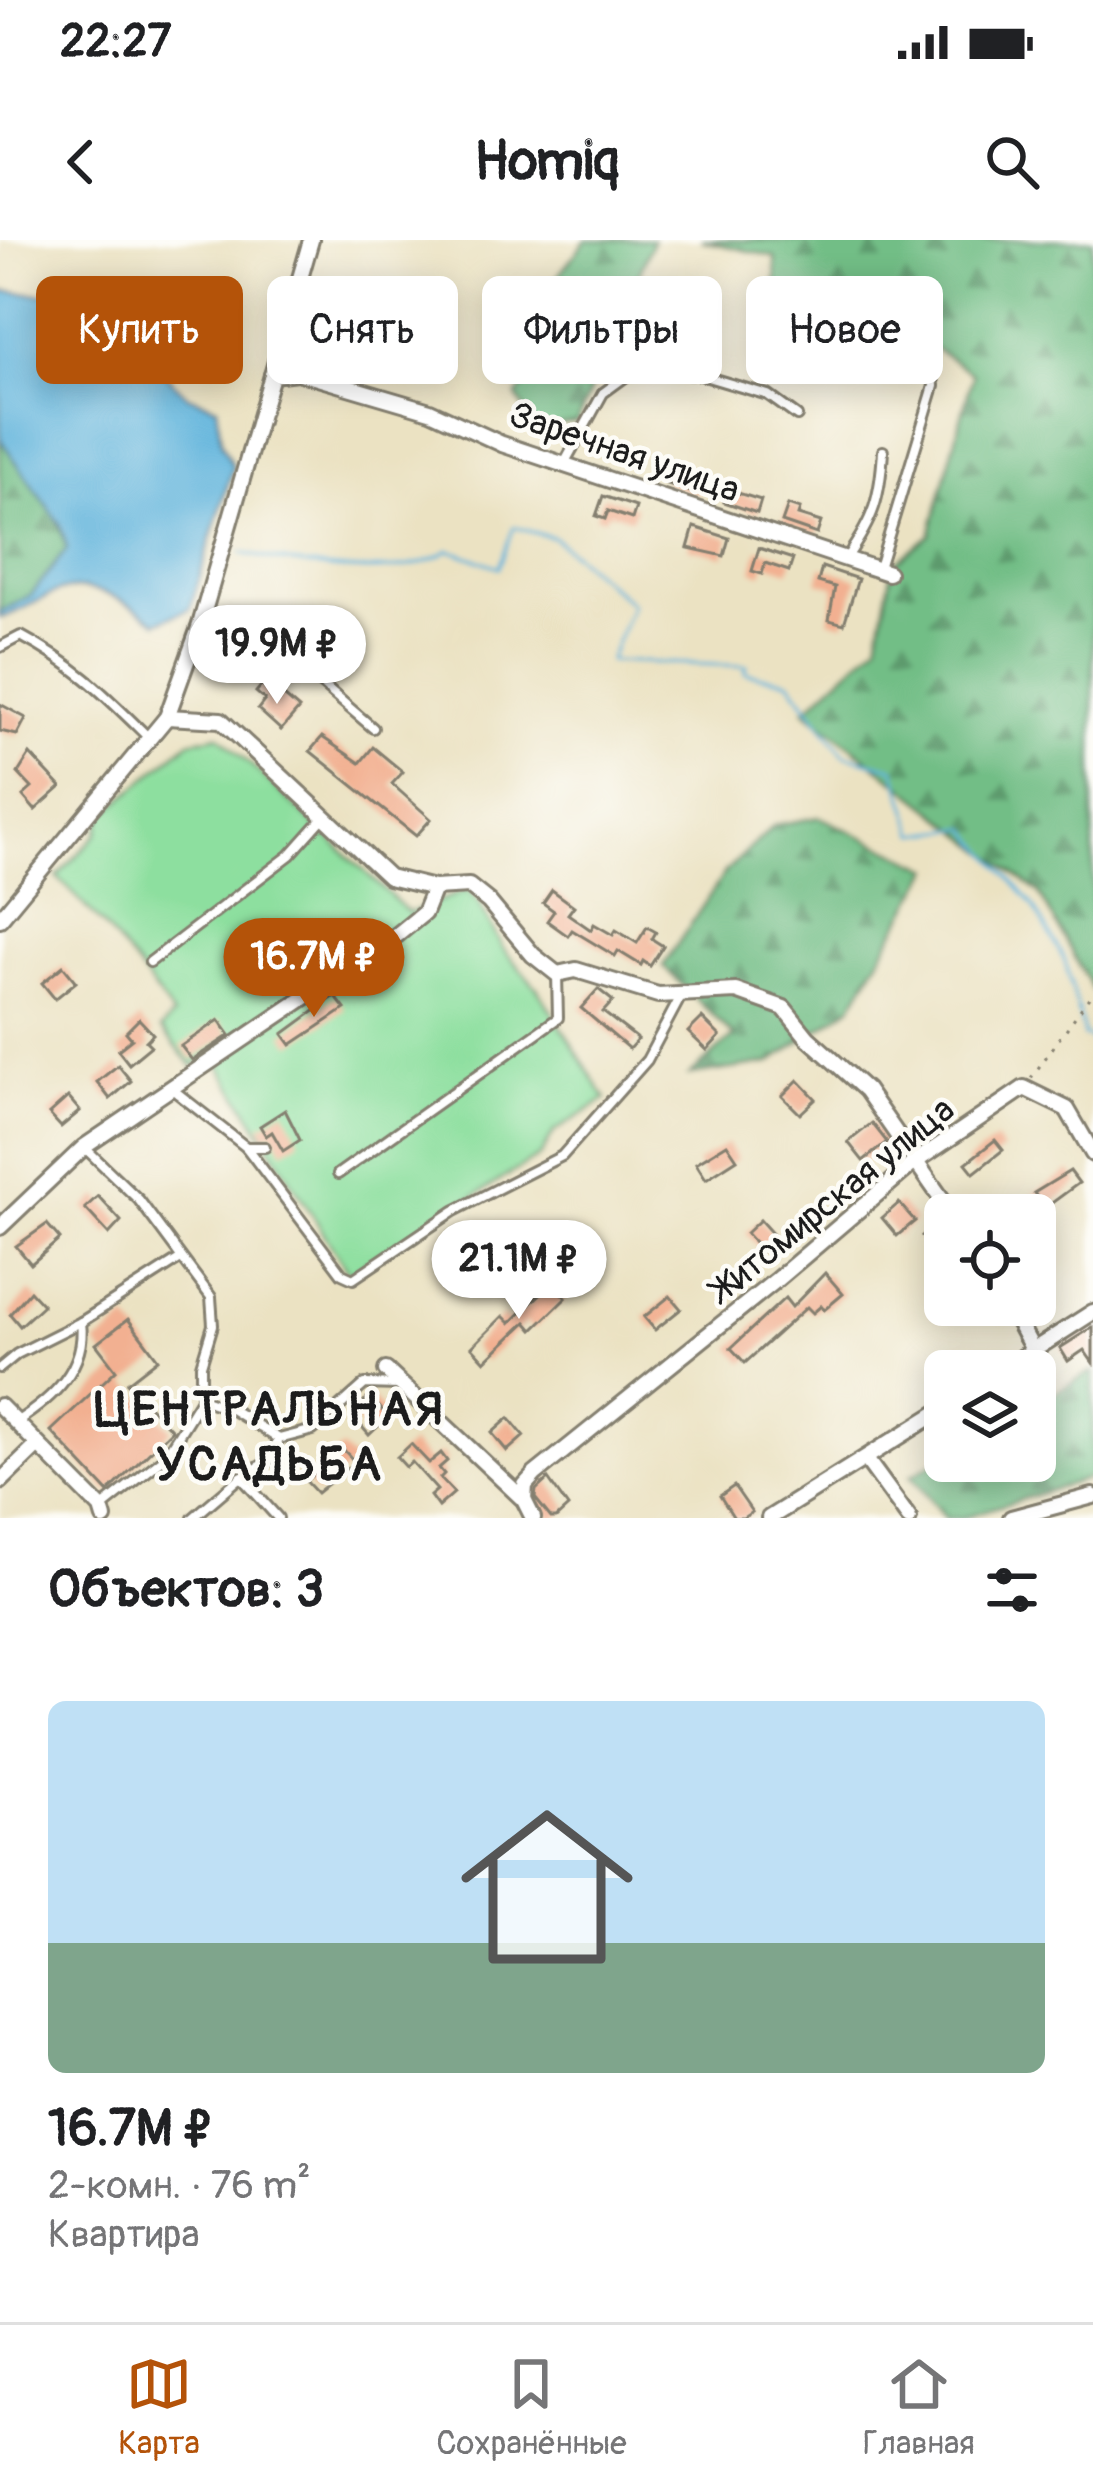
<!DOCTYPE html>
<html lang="ru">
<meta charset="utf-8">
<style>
body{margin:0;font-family:Pangolin,sans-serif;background:#f6f6f6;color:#202124;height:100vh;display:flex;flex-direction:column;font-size:45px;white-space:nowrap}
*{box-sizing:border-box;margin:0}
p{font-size:39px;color:#757577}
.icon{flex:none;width:66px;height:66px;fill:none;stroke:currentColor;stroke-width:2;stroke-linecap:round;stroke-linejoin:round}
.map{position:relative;height:1278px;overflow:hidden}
.side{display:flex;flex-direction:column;background:#fff;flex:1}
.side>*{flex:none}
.banner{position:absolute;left:36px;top:36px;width:1023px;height:108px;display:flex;gap:24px}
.fabs{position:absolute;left:924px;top:954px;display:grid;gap:24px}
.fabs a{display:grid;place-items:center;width:132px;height:132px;border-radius:18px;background:#fff;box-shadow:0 6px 30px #0003;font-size:60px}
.price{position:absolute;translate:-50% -102px;padding:0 27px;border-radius:42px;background:#fff;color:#222;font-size:39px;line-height:78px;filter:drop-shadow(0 3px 6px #0008)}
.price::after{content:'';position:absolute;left:50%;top:72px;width:36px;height:27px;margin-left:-18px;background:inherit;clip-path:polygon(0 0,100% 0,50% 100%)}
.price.selected{background:#b45309;color:#fff}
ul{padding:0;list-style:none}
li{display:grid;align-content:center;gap:24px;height:636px;padding:0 48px}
li span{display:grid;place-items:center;height:372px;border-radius:18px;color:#555}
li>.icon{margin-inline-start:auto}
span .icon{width:216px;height:216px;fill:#fffc;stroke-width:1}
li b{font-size:51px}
h2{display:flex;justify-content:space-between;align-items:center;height:144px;padding:0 48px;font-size:51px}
.pill{padding:0 42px;border-radius:18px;background:#fff;box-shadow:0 6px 30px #0003;font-size:42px;line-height:108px}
.pill.selected{background:#b45309;color:#fff}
.status{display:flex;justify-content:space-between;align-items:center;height:84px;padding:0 60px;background:#fff;direction:ltr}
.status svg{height:33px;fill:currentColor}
header{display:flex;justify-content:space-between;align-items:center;height:156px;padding:0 48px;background:#fff;font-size:54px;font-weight:700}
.tab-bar{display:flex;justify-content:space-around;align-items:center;height:168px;border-top:3px solid #e0e0e0;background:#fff;font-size:33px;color:#757577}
.tab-bar a{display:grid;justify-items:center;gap:6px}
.tab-bar .selected{color:#b45309}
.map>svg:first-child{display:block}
.green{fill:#8ddf9f;stroke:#547e5e;stroke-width:3}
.forest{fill:url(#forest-firs);stroke:#476d51;stroke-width:3}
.water{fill:#60b4dc;stroke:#3e687c;stroke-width:3}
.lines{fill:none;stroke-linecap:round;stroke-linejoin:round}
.stream{stroke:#60b4dc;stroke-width:3}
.building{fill:#f2b091}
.lane-casing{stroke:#847f6f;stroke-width:14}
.street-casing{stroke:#847f6f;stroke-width:20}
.path{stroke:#847f6f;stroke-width:3;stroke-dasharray:3 9;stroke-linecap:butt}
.lane{stroke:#fff;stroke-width:8}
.street{stroke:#fff;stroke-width:14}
.labels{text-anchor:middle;stroke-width:9;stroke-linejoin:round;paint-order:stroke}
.street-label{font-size:36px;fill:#1c1c1c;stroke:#fdfcf7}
.district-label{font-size:48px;font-weight:bold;letter-spacing:3px;fill:#1c1c1c;stroke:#fdfcf7}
</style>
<div class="status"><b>22:27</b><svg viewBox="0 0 49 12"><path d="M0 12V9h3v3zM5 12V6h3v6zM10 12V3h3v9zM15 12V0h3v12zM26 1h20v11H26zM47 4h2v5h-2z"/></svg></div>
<header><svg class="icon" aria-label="back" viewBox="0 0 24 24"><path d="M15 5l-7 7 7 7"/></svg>Homiq<svg class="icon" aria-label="search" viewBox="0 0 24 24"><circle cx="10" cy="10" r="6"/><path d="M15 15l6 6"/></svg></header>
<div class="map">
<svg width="1093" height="1278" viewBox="0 0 1093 1278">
<defs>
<pattern id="forest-firs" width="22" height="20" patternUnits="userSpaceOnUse" patternTransform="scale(3)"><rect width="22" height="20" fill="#72be86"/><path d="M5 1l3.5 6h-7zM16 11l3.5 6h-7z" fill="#5d9a6d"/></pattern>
</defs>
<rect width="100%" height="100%" fill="#fdfcf7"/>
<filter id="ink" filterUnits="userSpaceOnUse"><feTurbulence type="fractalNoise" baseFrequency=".00833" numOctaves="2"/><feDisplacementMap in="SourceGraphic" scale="24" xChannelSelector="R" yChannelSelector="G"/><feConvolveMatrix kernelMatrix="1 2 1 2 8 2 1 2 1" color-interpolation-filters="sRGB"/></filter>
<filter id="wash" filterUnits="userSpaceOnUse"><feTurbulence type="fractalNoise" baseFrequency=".004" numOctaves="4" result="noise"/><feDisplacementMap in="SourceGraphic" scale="48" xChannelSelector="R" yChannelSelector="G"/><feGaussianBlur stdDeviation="2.7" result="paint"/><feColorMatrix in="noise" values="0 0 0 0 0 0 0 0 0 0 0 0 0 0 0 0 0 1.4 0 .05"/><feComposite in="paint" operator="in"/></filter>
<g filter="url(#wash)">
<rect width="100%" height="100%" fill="#ebe2c2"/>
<path class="green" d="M219 495 409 673 467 650 477 660 503 709 537 748 606 859 554 892 541 915 349 1034 212 813 193 826 161 789 173 776C138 725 101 680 57 637L97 594 102 576 190 501Z"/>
<g class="forest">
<polygon points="586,0 653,0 577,182 536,189 517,156 547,117 536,64"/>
<polygon points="701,0 1093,0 1093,751 1039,653 805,470 878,403 893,324 930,295 973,134 897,83 777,76 775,17"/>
<path d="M0 199C28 231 56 268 67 309L31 356 0 372Z"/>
<polygon points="820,577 931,629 852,766 770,823 690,835 734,796 663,726 726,631 775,585"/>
<polygon points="1093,1131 1093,1237 961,1278 945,1278 911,1236 945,1216 945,1221 1035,1221 1035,1164"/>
</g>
<path class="water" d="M0 51 84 57 188 156 217 166 221 202 233 227 190 369 157 382C131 364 94 341 60 351 41 357 22 372 0 378V372L31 355 67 309 60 284 0 199Z"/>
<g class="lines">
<path class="stream" d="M241 313C297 325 401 345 449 310L499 327 514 287 554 298 632 364 609 421 747 426 745 433 789 441 844 515 894 528 916 594 967 588 1033 665 1065 721 1084 795 1093 800"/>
</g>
<g id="blocks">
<g class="building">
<polygon points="673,223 704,236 697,254 665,243"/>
<polygon points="728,250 761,260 757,273 724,262"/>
<polygon points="603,256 636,267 632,279 608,271 605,279 596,276"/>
<polygon points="788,265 800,269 798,275 821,282 817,294 782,282"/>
<polygon points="694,287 729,298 724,316 688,308"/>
<polygon points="759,308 793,319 789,331 765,323 762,334 752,331"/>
<polygon points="822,327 858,339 844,384 829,380 835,347 818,342"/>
<polygon points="262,445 271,454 276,449 299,469 281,490 258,469 265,460 256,452"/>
<polygon points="0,464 26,478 17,495 0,491"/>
<polygon points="322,497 360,523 373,507 403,532 392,544 431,579 416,596 310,511"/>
<polygon points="30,514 61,547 35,570 23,556 32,548 18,533"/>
<polygon points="552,650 574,666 568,674 591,690 594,684 613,695 616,690 637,703 647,687 656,692 652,699 663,706 650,726 643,721 641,725 618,711 615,716 572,690 568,696 547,681 554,671 543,663"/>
<polygon points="63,726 76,742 55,759 42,743"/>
<polygon points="598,749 613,761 603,772 638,799 629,809 581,768"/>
<polygon points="335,756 345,769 291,805 283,794"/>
<polygon points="702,778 720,796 707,810 688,792"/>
<polygon points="139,779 153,794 146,801 151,806 129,824 118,810 132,799 126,792"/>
<polygon points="219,780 230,795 192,820 181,806"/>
<polygon points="118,825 131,841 110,859 97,842"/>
<polygon points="798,840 816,859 800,874 782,856"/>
<polygon points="68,857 80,871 61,887 49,874"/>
<polygon points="285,870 300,900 283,911 272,892 266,896 260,886"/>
<polygon points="872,883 887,902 863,921 848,902"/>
<polygon points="995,900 1003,910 974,933 966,923"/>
<polygon points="727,904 737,919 706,939 696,923"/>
<polygon points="1070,931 1079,943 1045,968 1034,953"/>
<polygon points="98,956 121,981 109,994 85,968"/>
<polygon points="899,963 915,981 897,996 882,978"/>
<polygon points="942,979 945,983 945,1025 922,996"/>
<polygon points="760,980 776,998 762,1011 746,993"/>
<polygon points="47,984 60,999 31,1024 16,1006"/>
<polygon points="825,1033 843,1054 824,1070 821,1066 813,1073 807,1067 745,1123 731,1108 785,1058 792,1067"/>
<polygon points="552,1043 566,1058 533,1090 526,1082 485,1121 472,1107 503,1076 510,1083"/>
<polygon points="30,1051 43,1065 20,1086 10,1074"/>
<polygon points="670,1056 681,1069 655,1090 644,1077"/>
<polygon points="128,1079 158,1119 127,1143 172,1190 108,1252 51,1191 116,1130 96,1104"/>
<polygon points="1093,1087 1093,1123 1084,1110 1068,1121 1060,1108"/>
<polygon points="370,1156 388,1177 369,1195 351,1174"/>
<polygon points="509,1178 524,1196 507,1211 492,1193"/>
<polygon points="411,1204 429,1223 441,1213 447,1221 439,1228 444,1234 440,1238 454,1253 438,1267 430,1256 437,1250 412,1222 406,1227 397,1217"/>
<polygon points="342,1208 355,1222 317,1253 306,1241"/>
<polygon points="548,1239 568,1267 556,1278 551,1278 535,1258 536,1250"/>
<polygon points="734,1246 752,1272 743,1278 734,1278 720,1256"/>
</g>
</g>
</g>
<g filter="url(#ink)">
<use href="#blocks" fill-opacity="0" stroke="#847f6f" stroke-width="3"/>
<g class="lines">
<defs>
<g id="lane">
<polyline points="838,100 916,121 933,136 934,146 879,328"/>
<polyline points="565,222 603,153 629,134 694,133 768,155 797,176"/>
<path d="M847 317C874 278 880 259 883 211"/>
<polyline points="202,385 231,394 261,412 303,428 373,488"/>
<path d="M0 407 21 396C77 426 103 453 148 497"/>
<polyline points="150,722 290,615 324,577"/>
<polyline points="172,849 246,907 265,907"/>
<polyline points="246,907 342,1034 353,1039 454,971 562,916 647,820 681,756"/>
<polyline points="85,908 139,960 211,1057 213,1085 201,1125 201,1159 164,1218 101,1268"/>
<polyline points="338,934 558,778 557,734"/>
<polyline points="0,1128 17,1114 81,1082 181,1018"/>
<polyline points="201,1159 233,1170 279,1199"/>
<path d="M16 1182C52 1159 87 1128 81 1082"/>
<polyline points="241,1237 278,1278"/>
<polyline points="193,1278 241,1237 269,1221 279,1199 313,1190 365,1144 399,1145"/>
</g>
<g id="street">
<polyline points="272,135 297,132 430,171 502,204 888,333"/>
<polyline points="167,477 221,480 389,637 434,648 469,646 489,662 533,715 557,734 576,730 658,755 736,751 784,768 808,798 866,850 953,975"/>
<polyline points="0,679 167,477 200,385 311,0"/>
<polyline points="0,987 84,907 397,695 424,673 434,648"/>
<polyline points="1009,1065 1033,1110"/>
<polyline points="386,1130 524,1260 533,1278"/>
<polyline points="1001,1131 1093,1072"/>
<polyline points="0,1166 101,1268 104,1278"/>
<polyline points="866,1219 909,1278"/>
<polyline points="0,1242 38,1205"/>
<polyline points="524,1260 525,1245 535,1234 775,1041 915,922 1024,848 1067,869 1093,914"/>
<polyline points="769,1278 945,1168"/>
<polyline points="1011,1278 1093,1256"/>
</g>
</defs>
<use href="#lane" class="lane-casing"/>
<use href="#street" class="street-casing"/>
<polyline class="path" points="1031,838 1093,752"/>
<use href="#lane" class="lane"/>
<use href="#street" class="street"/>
</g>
</g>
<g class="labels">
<g class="street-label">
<text transform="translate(625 211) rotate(19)" y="13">Заречная улица</text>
<text transform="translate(832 958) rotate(-39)" y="13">Житомирская улица</text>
</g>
<g class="district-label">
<text x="270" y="1185">ЦЕНТРАЛЬНАЯ<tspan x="270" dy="55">УСАДЬБА</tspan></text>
</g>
</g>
</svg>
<div class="fabs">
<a><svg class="icon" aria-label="locate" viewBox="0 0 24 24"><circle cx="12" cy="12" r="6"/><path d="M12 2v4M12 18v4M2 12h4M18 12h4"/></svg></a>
<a><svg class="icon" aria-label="layers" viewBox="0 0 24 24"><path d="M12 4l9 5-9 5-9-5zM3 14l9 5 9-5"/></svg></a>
</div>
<b class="price" style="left:277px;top:467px">19.9M ₽</b>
<b class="price selected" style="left:314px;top:780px">16.7M ₽</b>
<b class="price" style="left:519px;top:1082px">21.1M ₽</b>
<div class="banner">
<a class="pill selected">Купить</a>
<a class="pill">Снять</a>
<a class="pill">Фильтры</a>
<a class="pill">Новое</a>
</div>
</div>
<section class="side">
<h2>Объектов: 3<svg class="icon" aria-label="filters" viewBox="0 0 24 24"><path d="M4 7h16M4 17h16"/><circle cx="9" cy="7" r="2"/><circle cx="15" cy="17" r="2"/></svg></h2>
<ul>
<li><span style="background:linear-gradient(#bfe0f5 65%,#7fa58c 0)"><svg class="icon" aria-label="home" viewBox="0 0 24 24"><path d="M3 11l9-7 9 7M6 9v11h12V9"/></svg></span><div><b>16.7M ₽</b><p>2-комн. · 76 m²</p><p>Квартира</p></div></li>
</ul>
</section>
<nav class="tab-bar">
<a class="selected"><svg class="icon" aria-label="map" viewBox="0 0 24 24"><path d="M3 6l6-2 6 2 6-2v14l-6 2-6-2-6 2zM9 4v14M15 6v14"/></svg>Карта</a>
<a><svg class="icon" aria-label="saved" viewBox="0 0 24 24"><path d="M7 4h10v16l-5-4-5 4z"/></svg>Сохранённые</a>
<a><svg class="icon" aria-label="home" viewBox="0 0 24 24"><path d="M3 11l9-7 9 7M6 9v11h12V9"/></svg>Главная</a>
</nav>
